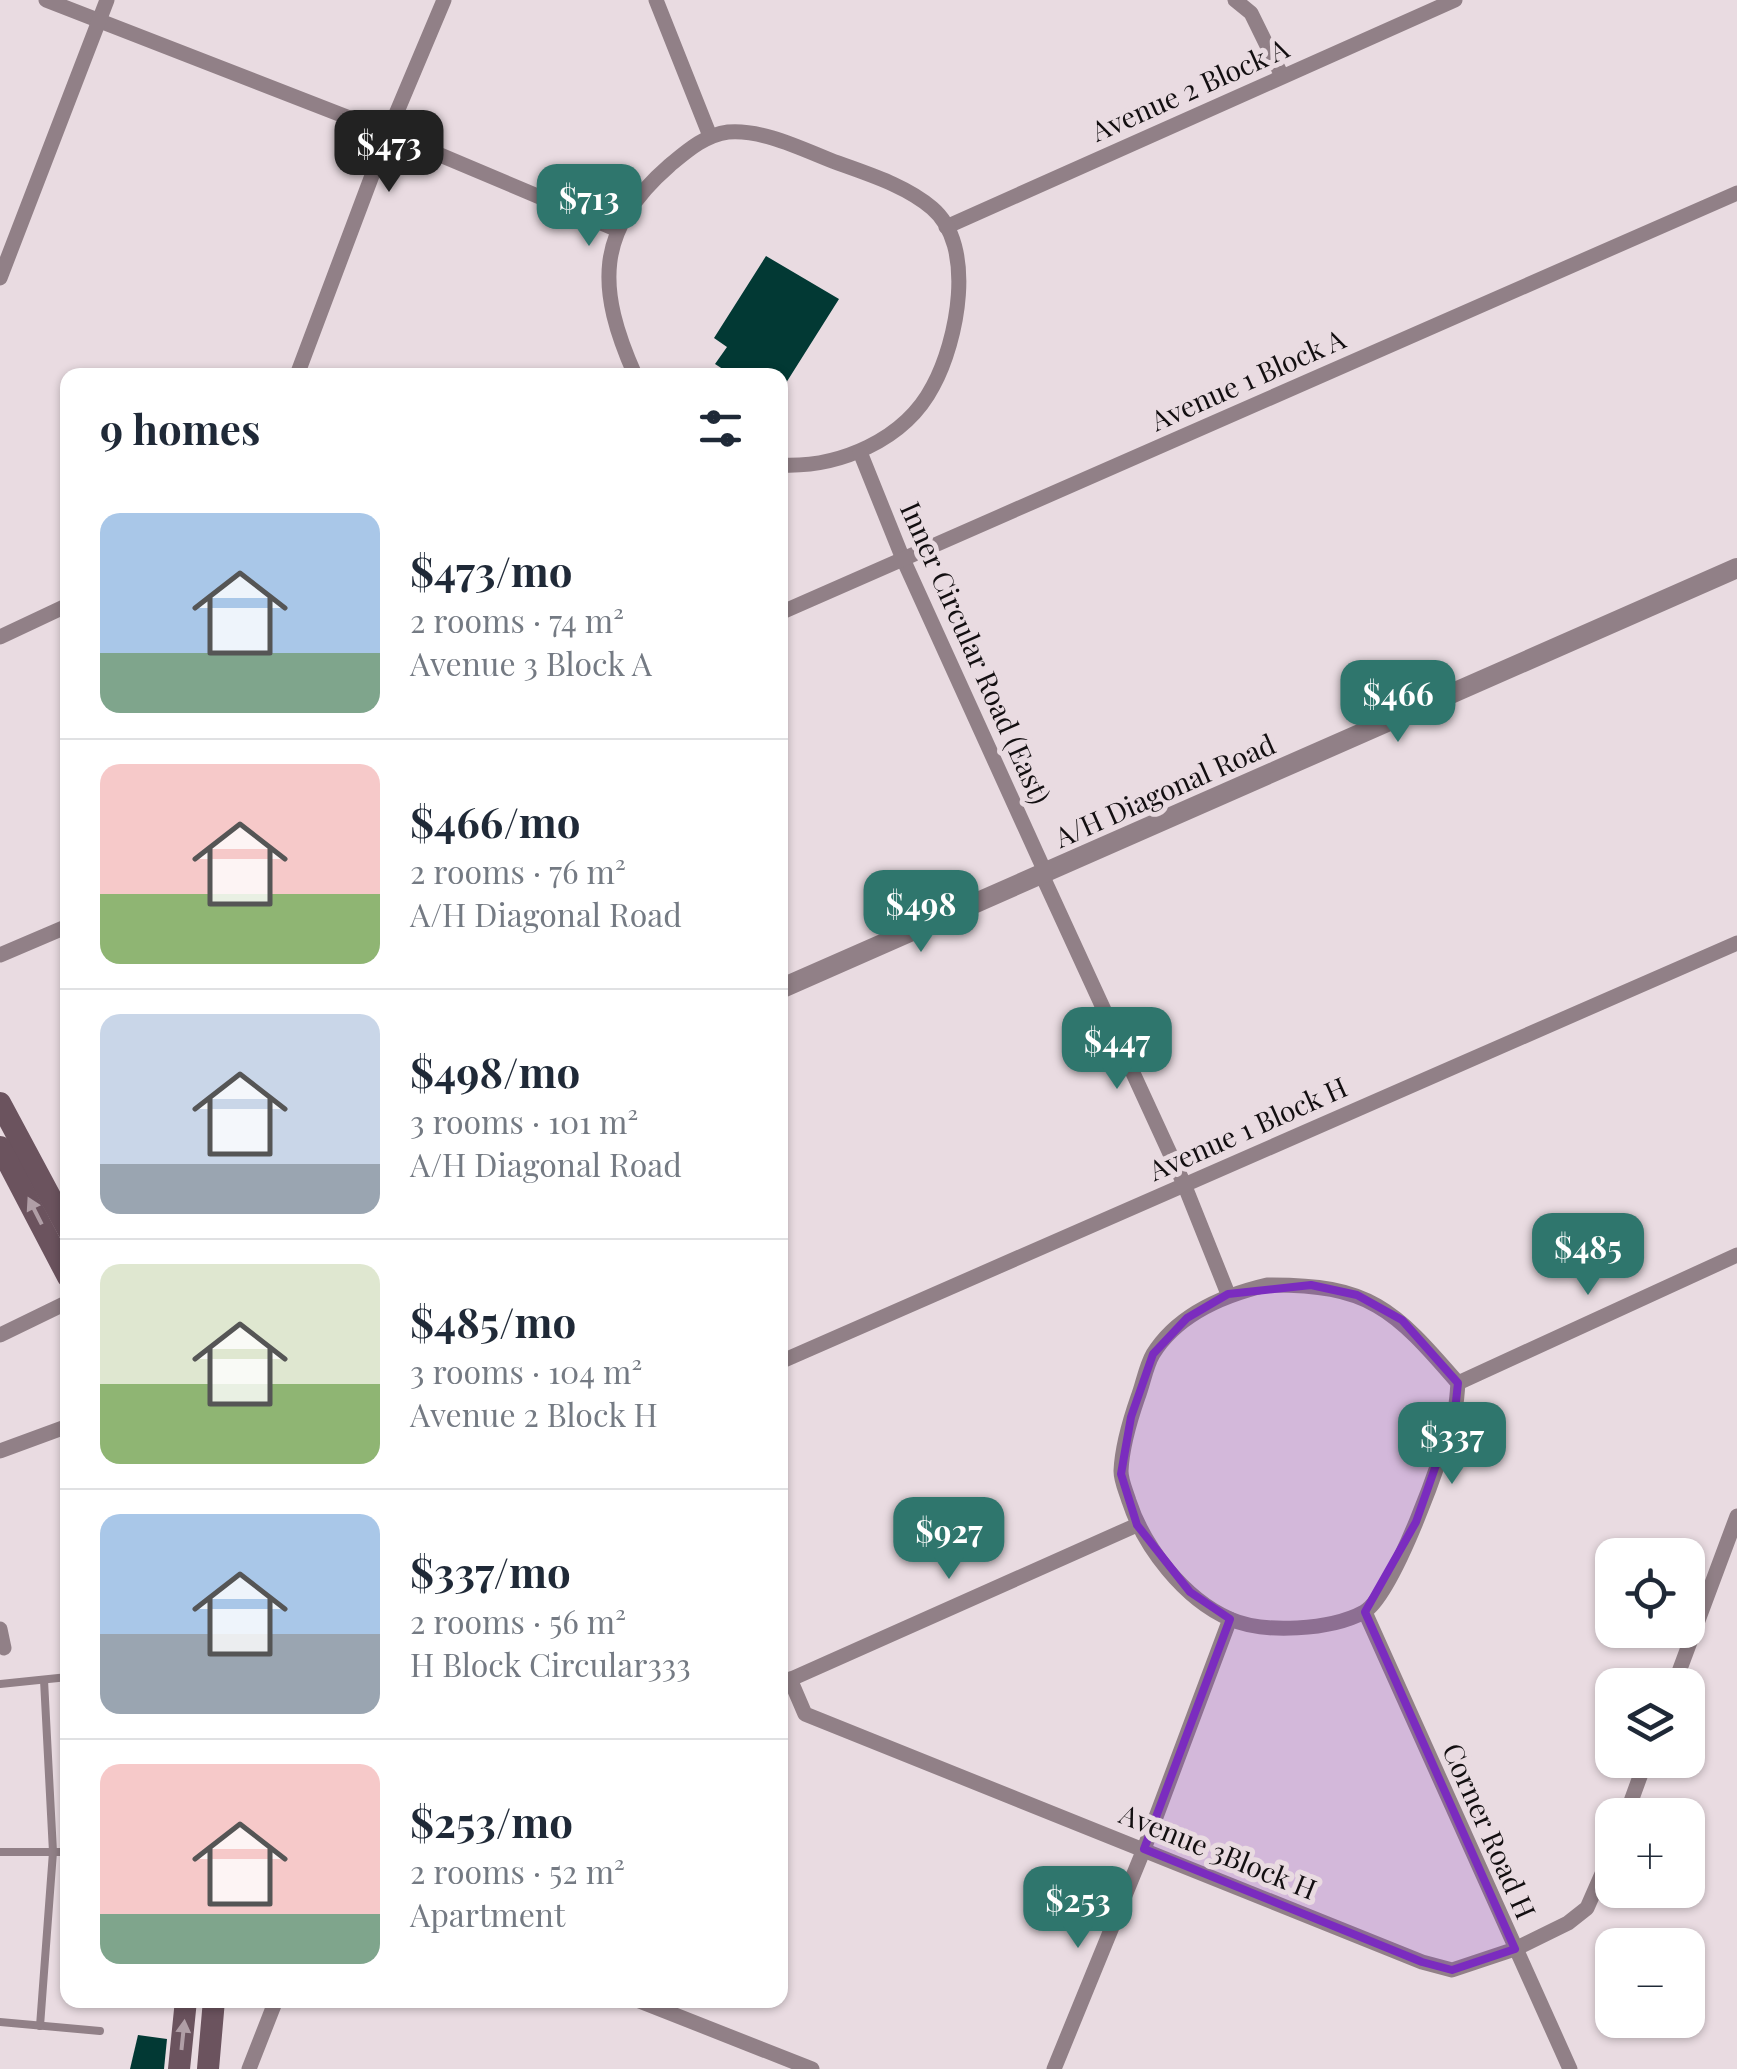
<!DOCTYPE html>
<meta charset="utf-8">
<style>
body{margin:0;font-family:"Playfair Display",serif;background:#f2f2f3;color:#1f2937;height:100vh;display:flex;flex-direction:column;font-size:38px;white-space:nowrap}
*{box-sizing:border-box;margin:0}
p{font-size:32px;color:#747a83}
.icon{flex:none;width:55px;height:55px;fill:none;stroke:currentColor;stroke-width:2;stroke-linecap:round;stroke-linejoin:round}
.map{position:relative;flex:1;overflow:hidden}
.side{position:absolute;left:60px;top:368px;width:728px;height:1640px;display:flex;flex-direction:column;background:#fff;border-radius:20px;box-shadow:0 2px 8px #0004}
.side>*{flex:none}
.controls{position:absolute;left:1595px;top:1538px;display:grid;gap:20px}
.controls a{display:grid;place-items:center;width:110px;height:110px;border-radius:20px;background:#fff;box-shadow:0 2px 8px #0004;font-size:50px}
.price{position:absolute;translate:-50% -85px;padding:0 22px;border-radius:20px;background:#2f766d;color:#fff;font-size:32px;line-height:65px;filter:drop-shadow(0 2px 5px #0008)}
.price::after{content:'';position:absolute;left:50%;top:60px;width:30px;height:22px;margin-left:-15px;background:inherit;clip-path:polygon(0 0,100% 0,50% 100%)}
.price.selected{background:#222;color:#fff}
ul{padding:0;list-style:none}
li{display:flex;align-items:center;gap:30px;height:250px;padding:0 40px}
li+li{border-top:2px solid #e0e1e3}
li span{display:grid;place-items:center;flex:none;width:280px;height:200px;border-radius:20px;color:#555}
li>.icon{margin-inline-start:auto}
span .icon{width:120px;height:120px;fill:#fffc;stroke-width:1}
li b{font-size:42px}
h2{display:flex;justify-content:space-between;align-items:center;height:120px;padding:0 40px;font-size:42px}
.map>svg:first-child{display:block}
.building{fill:#023934}
.lines{fill:none;stroke-linecap:round;stroke-linejoin:round}
.service{stroke:#918087;stroke-width:8}
.minor{stroke:#918087;stroke-width:15}
.tertiary{stroke:#918087;stroke-width:20}
.secondary{stroke:#6b535e;stroke-width:22}
.oneway{fill:#b09ea6}
.marked{fill:#7b2cbf;fill-opacity:0.2;stroke:#7b2cbf;stroke-width:8;stroke-linejoin:round}
.labels{text-anchor:middle;stroke-width:10;stroke-linejoin:round;paint-order:stroke}
.street-label{font-size:28px;fill:#130f11;stroke:#e9dbe1}
</style>
<div class="map">
<svg width="1737" height="2069" viewBox="0 0 1737 2069">
<rect width="100%" height="100%" fill="#e9dbe1"/>
<g class="building">
<polygon points="766,256 839,299 786,383 780,379 780,375 732,375 715,364 727,347 714,338"/>
<polygon points="138,2035 167,2039 164,2069 130,2069"/>
</g>
<g class="lines">
<g class="service">
<polyline points="0,1684 68,1677"/>
<polyline points="0,1852 68,1852"/>
<polyline points="0,2022 100,2031"/>
<polyline points="40,2026 53,1852 44,1680"/>
</g>
<g class="minor">
<polyline points="46,0 388,133 618,230"/>
<polyline points="656,0 710,136"/>
<polyline points="1235,0 1251,13 1282,76"/>
<polyline points="946,227 1455,0"/>
<polyline points="0,278 107,0"/>
<polyline points="297,375 388,133 444,0"/>
<path d="M635 375C597 289 594 231 670 165 687 151 705 135 728 132 761 129 800 148 830 160 864 173 904 184 932 208 977 246 957 342 933 386 905 440 839 468 780 465"/>
<polyline points="860,452 903,559 1046,874"/>
<polyline points="780,613 1737,193"/>
<polyline points="0,637 68,605"/>
<polyline points="1042,875 1184,1184 1228,1294"/>
<polyline points="0,955 68,926"/>
<path d="M1267 1285C1370 1284 1394 1309 1458 1383 1457 1393 1457 1404 1454 1413 1445 1450 1394 1595 1364 1612 1331 1630 1264 1634 1230 1619 1184 1599 1144 1547 1129 1501 1126 1491 1121 1481 1121 1471 1122 1447 1130 1420 1138 1397 1143 1384 1146 1366 1153 1354 1178 1314 1224 1295 1267 1285Z"/>
<polyline points="0,1335 68,1302"/>
<polyline points="780,1362 1737,943"/>
<polyline points="1458,1383 1737,1255"/>
<polyline points="0,1451 68,1426"/>
<polyline points="1365,1612 1570,2069"/>
<polyline points="0,1629 4,1648"/>
<polyline points="790,1679 805,1714 1422,1962 1452,1970 1515,1949 1568,1923 1587,1908 1612,1851"/>
<polyline points="780,1684 1137,1525"/>
<polyline points="1674,1685 1737,1516"/>
<polyline points="1626,1815 1646,1760"/>
<polyline points="637,2000 812,2069"/>
<polyline points="249,2069 276,2000"/>
<polyline points="1054,2069 1144,1849 1230,1619"/>
</g>
<polyline class="tertiary" points="780,989 1737,568"/>
<g class="secondary">
<polyline points="0,1103 68,1230"/>
<polyline points="0,1147 68,1277"/>
<polyline points="179,2069 186,2000"/>
<polyline points="208,2069 214,2000"/>
</g>
</g>
<defs><path id="oneway-solid" d="M-6-.8H1V-3.2L6.5 0L1 3.2V.8H-6Z" transform="scale(2.5)"/></defs>
<g class="oneway">
<use href="#oneway-solid" transform="translate(35 1211) rotate(-117)"/>
<use href="#oneway-solid" transform="translate(183 2035) rotate(-84)"/>
</g>
<path class="marked" d="M1311 1285 1357 1295 1402 1320 1458 1383 1455 1411 1416 1522 1365 1612 1515 1949 1452 1970 1422 1962 1144 1849 1230 1619 1190 1592 1137 1525 1121 1474 1131 1417 1153 1354 1187 1318 1228 1294Z"/>
<g class="labels">
<g class="street-label">
<text transform="translate(1190 90) rotate(-24)" y="10">Avenue 2 Block A</text>
<text transform="translate(1248 380) rotate(-24)" y="10">Avenue 1 Block A</text>
<text transform="translate(975 653) rotate(66)" y="10">Inner Circular Road (East)</text>
<text transform="translate(1165 791) rotate(-24)" y="10">A/H Diagonal Road</text>
<text transform="translate(1248 1129) rotate(-24)" y="10">Avenue 1 Block H</text>
<text transform="translate(1489 1831) rotate(66)" y="10">Corner Road H</text>
<text transform="translate(1218 1852) rotate(22)" y="10">Avenue 3Block H</text>
</g>
</g>
</svg>
<div class="controls">
<a><svg class="icon" aria-label="locate" viewBox="0 0 24 24"><circle cx="12" cy="12" r="6"/><path d="M12 2v4M12 18v4M2 12h4M18 12h4"/></svg></a>
<a><svg class="icon" aria-label="layers" viewBox="0 0 24 24"><path d="M12 4l9 5-9 5-9-5zM3 14l9 5 9-5"/></svg></a>
<a>+</a>
<a>−</a>
</div>
<b class="price selected" style="left:389px;top:195px">$473</b>
<b class="price" style="left:589px;top:249px">$713</b>
<b class="price" style="left:1398px;top:745px">$466</b>
<b class="price" style="left:921px;top:955px">$498</b>
<b class="price" style="left:1117px;top:1092px">$447</b>
<b class="price" style="left:1588px;top:1298px">$485</b>
<b class="price" style="left:1452px;top:1487px">$337</b>
<b class="price" style="left:949px;top:1582px">$927</b>
<b class="price" style="left:1078px;top:1951px">$253</b>
<section class="side">
<h2>9 homes<svg class="icon" aria-label="filters" viewBox="0 0 24 24"><path d="M4 7h16M4 17h16"/><circle cx="9" cy="7" r="2"/><circle cx="15" cy="17" r="2"/></svg></h2>
<ul>
<li><span style="background:linear-gradient(#a9c7e8 70%,#7fa58c 0)"><svg class="icon" aria-label="home" viewBox="0 0 24 24"><path d="M3 11l9-7 9 7M6 9v11h12V9"/></svg></span><div><b>$473/mo</b><p>2 rooms · 74 m²</p><p>Avenue 3 Block A</p></div></li>
<li><span style="background:linear-gradient(#f6c9c9 65%,#8fb573 0)"><svg class="icon" aria-label="home" viewBox="0 0 24 24"><path d="M3 11l9-7 9 7M6 9v11h12V9"/></svg></span><div><b>$466/mo</b><p>2 rooms · 76 m²</p><p>A/H Diagonal Road</p></div></li>
<li><span style="background:linear-gradient(#c9d6e8 75%,#9aa5b1 0)"><svg class="icon" aria-label="home" viewBox="0 0 24 24"><path d="M3 11l9-7 9 7M6 9v11h12V9"/></svg></span><div><b>$498/mo</b><p>3 rooms · 101 m²</p><p>A/H Diagonal Road</p></div></li>
<li><span style="background:linear-gradient(#dfe7d0 60%,#8fb573 0)"><svg class="icon" aria-label="home" viewBox="0 0 24 24"><path d="M3 11l9-7 9 7M6 9v11h12V9"/></svg></span><div><b>$485/mo</b><p>3 rooms · 104 m²</p><p>Avenue 2 Block H</p></div></li>
<li><span style="background:linear-gradient(#a9c7e8 60%,#9aa5b1 0)"><svg class="icon" aria-label="home" viewBox="0 0 24 24"><path d="M3 11l9-7 9 7M6 9v11h12V9"/></svg></span><div><b>$337/mo</b><p>2 rooms · 56 m²</p><p>H Block Circular333</p></div></li>
<li><span style="background:linear-gradient(#f6c9c9 75%,#7fa58c 0)"><svg class="icon" aria-label="home" viewBox="0 0 24 24"><path d="M3 11l9-7 9 7M6 9v11h12V9"/></svg></span><div><b>$253/mo</b><p>2 rooms · 52 m²</p><p>Apartment</p></div></li>
</ul>
</section>
</div>
